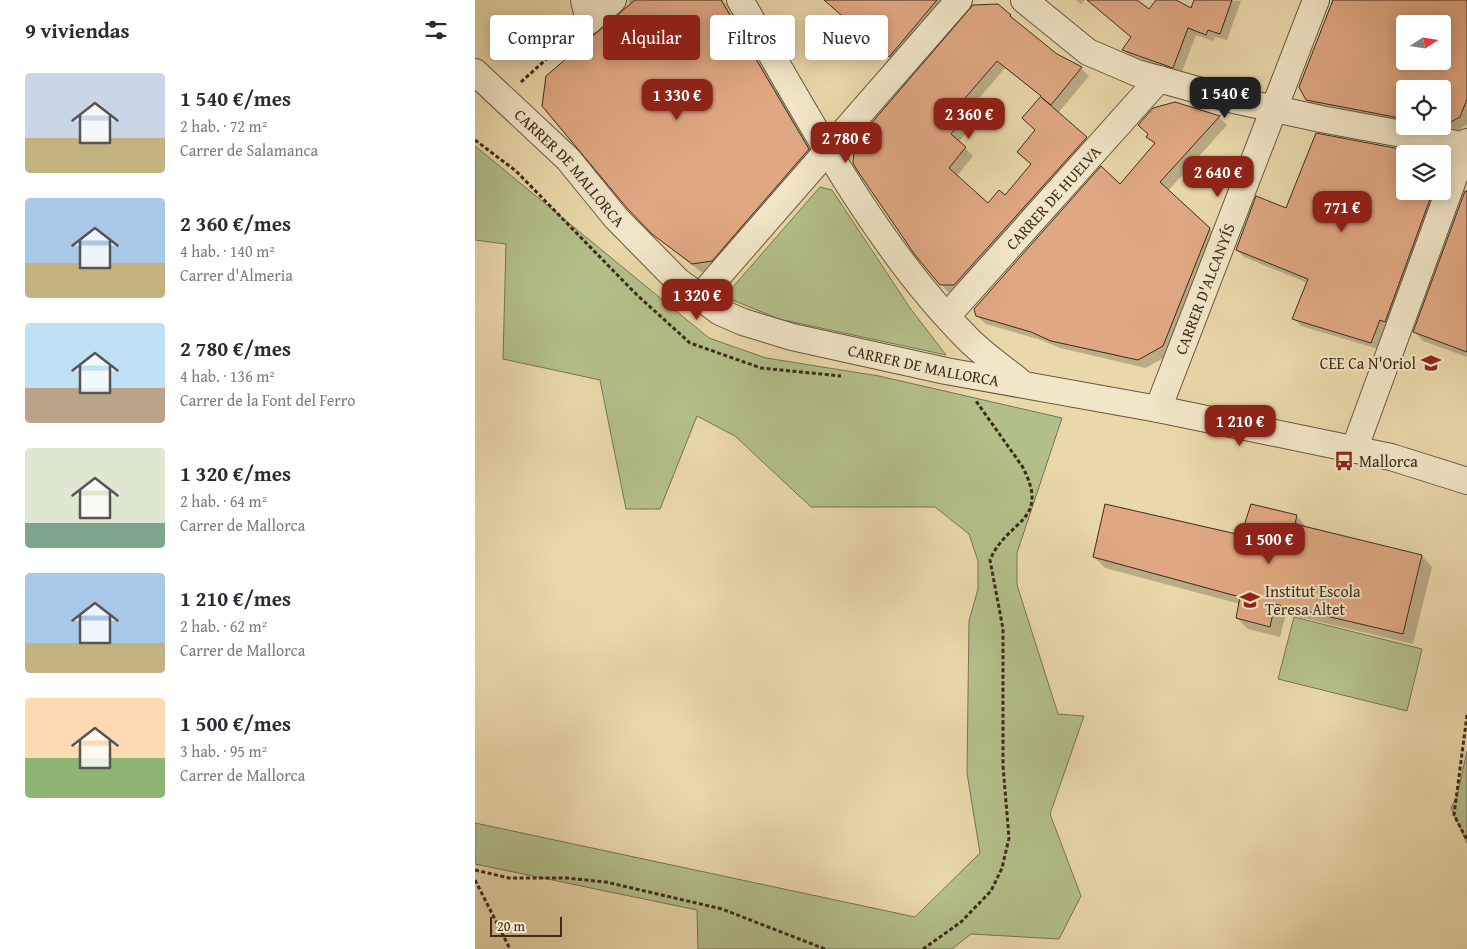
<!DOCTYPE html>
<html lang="es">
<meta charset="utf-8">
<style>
body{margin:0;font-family:"Gentium Book Plus",serif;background:#f7f7f7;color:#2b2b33;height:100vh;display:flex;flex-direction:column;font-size:19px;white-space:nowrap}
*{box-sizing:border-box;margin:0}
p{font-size:16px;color:#7c7c81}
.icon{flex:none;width:28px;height:28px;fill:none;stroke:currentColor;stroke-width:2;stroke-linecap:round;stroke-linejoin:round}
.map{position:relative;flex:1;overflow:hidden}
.details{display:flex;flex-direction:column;background:#fff;width:475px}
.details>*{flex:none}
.banner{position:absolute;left:15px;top:15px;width:475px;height:45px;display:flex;gap:10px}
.needle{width:32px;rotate:78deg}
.buttons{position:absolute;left:921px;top:15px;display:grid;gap:10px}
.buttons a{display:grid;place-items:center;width:55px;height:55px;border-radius:5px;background:#fff;box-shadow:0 2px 12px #0003;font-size:25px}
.scale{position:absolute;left:15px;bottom:12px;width:72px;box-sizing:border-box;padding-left:5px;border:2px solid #3d2a1e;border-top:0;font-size:14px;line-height:18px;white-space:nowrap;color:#3d2a1e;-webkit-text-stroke:4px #f1e6c7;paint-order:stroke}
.price{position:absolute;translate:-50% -42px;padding:0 11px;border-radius:10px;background:#8f2418;color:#fff;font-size:16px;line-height:32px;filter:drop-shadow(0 1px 2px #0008)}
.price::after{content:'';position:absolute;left:50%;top:30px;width:15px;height:11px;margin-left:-8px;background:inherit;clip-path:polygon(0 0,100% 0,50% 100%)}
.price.selected{background:#222;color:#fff}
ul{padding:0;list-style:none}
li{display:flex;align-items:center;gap:15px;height:125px;padding:0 25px}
li span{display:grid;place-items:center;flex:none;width:140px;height:100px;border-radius:5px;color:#555}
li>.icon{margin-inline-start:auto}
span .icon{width:60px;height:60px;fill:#fffc;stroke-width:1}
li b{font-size:21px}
h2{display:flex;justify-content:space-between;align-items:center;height:60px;padding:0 25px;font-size:21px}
.tag{padding:0 18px;border-radius:5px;background:#fff;box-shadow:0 2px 12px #0003;font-size:18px;line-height:45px}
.tag.selected{background:#8f2418;color:#fff}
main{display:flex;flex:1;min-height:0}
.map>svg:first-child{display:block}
.green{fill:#b3bf8a;stroke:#787454}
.shadow{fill:#0003;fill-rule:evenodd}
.building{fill:#e0a882;stroke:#3d2a1e;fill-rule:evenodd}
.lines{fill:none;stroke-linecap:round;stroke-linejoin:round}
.street-casing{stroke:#685641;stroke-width:28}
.path{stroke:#3d2a1e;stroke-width:3;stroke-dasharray:4 2.5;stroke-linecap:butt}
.street{stroke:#f1e6c7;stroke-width:26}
.labels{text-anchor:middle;stroke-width:4;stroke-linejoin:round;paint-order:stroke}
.street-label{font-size:16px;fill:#3d2a1e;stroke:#f1e6c7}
.poi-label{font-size:16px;fill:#3d2a1e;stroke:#f1e6c7;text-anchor:start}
</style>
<main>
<section class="details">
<h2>9 viviendas<svg class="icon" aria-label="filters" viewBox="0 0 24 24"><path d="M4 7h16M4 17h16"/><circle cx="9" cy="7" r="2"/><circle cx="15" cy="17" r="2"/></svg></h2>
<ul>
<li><span style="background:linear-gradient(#c9d6e8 65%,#c2b280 0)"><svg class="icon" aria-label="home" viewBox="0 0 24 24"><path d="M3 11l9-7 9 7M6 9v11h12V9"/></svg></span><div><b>1 540 €/mes</b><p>2 hab. · 72 m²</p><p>Carrer de Salamanca</p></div></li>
<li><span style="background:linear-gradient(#a9c7e8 65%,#c2b280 0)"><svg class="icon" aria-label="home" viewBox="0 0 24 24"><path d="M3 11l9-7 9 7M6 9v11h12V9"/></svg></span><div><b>2 360 €/mes</b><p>4 hab. · 140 m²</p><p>Carrer d'Almeria</p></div></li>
<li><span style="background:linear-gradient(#bfe0f5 65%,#b9a48a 0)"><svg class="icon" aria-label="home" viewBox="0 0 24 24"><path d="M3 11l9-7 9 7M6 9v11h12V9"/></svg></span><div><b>2 780 €/mes</b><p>4 hab. · 136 m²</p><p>Carrer de la Font del Ferro</p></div></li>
<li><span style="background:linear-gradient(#dfe7d0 75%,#7fa58c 0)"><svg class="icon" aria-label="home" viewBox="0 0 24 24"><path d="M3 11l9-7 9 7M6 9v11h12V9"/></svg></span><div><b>1 320 €/mes</b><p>2 hab. · 64 m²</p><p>Carrer de Mallorca</p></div></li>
<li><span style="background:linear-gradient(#a9c7e8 70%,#c2b280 0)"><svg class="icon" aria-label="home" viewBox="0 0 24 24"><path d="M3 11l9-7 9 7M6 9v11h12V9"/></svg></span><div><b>1 210 €/mes</b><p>2 hab. · 62 m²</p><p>Carrer de Mallorca</p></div></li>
<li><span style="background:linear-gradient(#ffd9b3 60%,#8fb573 0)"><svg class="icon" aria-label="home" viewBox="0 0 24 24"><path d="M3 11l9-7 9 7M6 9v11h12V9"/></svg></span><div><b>1 500 €/mes</b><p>3 hab. · 95 m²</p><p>Carrer de Mallorca</p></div></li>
</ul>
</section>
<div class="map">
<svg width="992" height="949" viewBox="0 0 992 949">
<rect width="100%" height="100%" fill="#e9d8a9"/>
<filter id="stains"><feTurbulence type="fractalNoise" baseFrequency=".004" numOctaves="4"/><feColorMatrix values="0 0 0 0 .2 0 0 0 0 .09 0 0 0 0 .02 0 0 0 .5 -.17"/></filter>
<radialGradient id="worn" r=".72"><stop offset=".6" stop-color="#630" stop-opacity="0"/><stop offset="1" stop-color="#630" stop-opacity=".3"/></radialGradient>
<g class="green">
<polygon points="0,146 234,338 291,358 404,376 587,418 542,553 542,585 583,714 609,716 575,814 606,896 584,939 496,934 477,949 223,949 222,910 0,864 0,823 440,917 505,853 492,773 494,621 503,589 503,561 494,534 460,507 336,507 260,436 222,416 185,509 151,509 125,380 28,359 31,244 0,240"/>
<polygon points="345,187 357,190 435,308 471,355 304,319 255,299 257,288"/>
<polygon points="819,617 947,649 932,711 803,679"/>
<polygon points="992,751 992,843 976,808 982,796"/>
</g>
<g class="shadow">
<polygon points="154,0 248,0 341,158 245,268 226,272 187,241"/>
<polygon points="350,0 474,0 422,63"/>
<polygon points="601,0 610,0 606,4"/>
<polygon points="612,0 660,0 675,11 682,0 698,0 717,10 720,0 766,1 752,40 740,37 738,41 721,35 706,74 656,57 649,50 657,37"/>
<path d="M859 0H992V124L978 134 938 126H968V89H930V125L840 107 832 100ZM930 24H968V61H930Z"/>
<path d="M535 16 581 55 606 68 614 76 583 113 619 145 488 293H474L466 284 380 164ZM530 68 567 97 549 118 561 131 557 165 530 197 513 205 482 176 498 156 484 142 501 120 493 111Z"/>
<polygon points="700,104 744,117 752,125 693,191 743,237 695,354 671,368 585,348 566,340 511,324 502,316 645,185 680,144 672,136"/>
<polygon points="842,135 945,154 930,154 930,191 968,191 903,349 826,326 819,319 833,283 769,257 762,250 812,209"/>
<polygon points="992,189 992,357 948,341 940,332"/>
<polygon points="822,516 832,528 947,556 957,567 938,644 811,614 805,637 773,629 762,618 765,604 630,568 619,557 767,536"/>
</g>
<g class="building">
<polygon points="160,0 246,0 334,149 237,261 217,264 177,234 152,208 67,106 71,76"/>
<polygon points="349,0 462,0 414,57"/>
<polygon points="612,0 662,0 674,9 681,0 701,0 716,8 719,0 757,0 745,34 733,30 731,35 713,28 698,68 647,50 656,37"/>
<path d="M858 0H992V99L985 117 968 126V89H930V119L831 100 824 87ZM930 24H968V61H930Z"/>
<path d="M523 4 536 15 535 16 582 54 607 67 576 105 566 97 612 137 479 285H465L440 255 382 170 378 163 379 150 391 136 388 133 498 5ZM522 61 566 96 547 118 560 130 542 152 556 164 530 195 524 190 513 203 474 168 491 147 476 134 494 111 485 104Z"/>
<polygon points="700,102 745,116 685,182 735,228 688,346 663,360 576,341 556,332 501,316 499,309 626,166 645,184 680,143 671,137 673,134 663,125 678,108"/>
<polygon points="841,133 935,151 930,154 930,191 958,191 910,322 905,320 896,343 817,319 833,279 761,250 781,196 811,208"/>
<polygon points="990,191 992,191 992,352 938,332"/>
<polygon points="630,504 766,535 776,504 822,515 820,524 947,555 928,634 800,604 795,627 761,618 765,597 618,557"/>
</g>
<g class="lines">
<defs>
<g id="street">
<polyline points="109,0 114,21 138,0"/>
<path d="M265 0C331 113 401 248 494 340 509 355 528 368 544 381"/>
<polyline points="549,0 613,52 662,73 759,100 846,119 992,146"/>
<path id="s1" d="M0 72 93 159 141 218 203 281 245 312 268 322 317 337 471 371 683 409 916 457 992 481"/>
<polyline points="224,298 484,0"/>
<path id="s2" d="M472 316 684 79"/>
<path id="s3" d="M683 409 841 0"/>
<polyline points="879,450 992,142"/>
</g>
</defs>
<use href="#street" class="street-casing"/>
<g class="path">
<polyline points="46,82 97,36"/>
<polyline points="0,140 41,171 162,295 215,343 286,368 366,376"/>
<polyline points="992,715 979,815 992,840"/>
<polyline points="0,870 34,878 91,878 131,882 247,909 350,949"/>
<polyline points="0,880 35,949"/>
<path d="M448 949 486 922 516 891 527 868 534 838 528 766V629L515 560C532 519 577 522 547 466L501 401"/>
</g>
<use href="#street" class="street"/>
</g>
<defs>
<symbol id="school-bare" viewBox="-9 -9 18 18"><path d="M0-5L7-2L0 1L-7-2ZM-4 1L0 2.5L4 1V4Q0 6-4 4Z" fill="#8f2418" stroke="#f1e6c7" stroke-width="2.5" paint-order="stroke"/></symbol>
<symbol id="bus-bare" viewBox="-9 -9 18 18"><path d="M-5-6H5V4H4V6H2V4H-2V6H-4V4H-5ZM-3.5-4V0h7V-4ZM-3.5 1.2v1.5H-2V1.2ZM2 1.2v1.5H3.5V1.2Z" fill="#8f2418" stroke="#f1e6c7" stroke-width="2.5" paint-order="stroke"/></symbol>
</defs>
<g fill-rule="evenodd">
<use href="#school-bare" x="942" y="349" width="28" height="28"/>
<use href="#bus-bare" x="855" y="447" width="28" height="28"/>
<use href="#school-bare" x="761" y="586" width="28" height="28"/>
</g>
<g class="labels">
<g class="street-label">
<text dy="6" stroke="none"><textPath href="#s1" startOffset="135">CARRER DE MALLORCA</textPath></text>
<text dy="6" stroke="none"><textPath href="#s2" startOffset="159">CARRER DE HUELVA</textPath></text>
<text dy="6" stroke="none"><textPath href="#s3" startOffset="129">CARRER D'ALCANYÍS</textPath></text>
<text dy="6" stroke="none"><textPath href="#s1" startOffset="555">CARRER DE MALLORCA</textPath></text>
</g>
<g class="poi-label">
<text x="941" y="369" text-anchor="end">CEE Ca N'Oriol</text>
<text x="884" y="467">Mallorca</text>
<text x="790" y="597">Institut Escola<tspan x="790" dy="18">Teresa Altet</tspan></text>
</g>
</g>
<rect width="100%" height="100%" filter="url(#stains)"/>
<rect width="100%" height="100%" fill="url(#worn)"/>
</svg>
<div class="buttons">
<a><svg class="needle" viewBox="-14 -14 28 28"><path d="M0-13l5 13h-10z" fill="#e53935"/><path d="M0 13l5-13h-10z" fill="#7c7c81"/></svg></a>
<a><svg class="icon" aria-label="locate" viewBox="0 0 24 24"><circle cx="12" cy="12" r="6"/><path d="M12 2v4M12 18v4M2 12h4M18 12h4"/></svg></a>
<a><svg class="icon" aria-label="layers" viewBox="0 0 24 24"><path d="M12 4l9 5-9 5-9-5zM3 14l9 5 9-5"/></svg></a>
</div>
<div class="scale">20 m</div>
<b class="price selected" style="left:750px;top:119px">1 540 €</b>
<b class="price" style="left:202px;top:121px">1 330 €</b>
<b class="price" style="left:494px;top:140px">2 360 €</b>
<b class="price" style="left:371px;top:164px">2 780 €</b>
<b class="price" style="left:743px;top:198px">2 640 €</b>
<b class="price" style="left:867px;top:233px">771 €</b>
<b class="price" style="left:222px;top:321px">1 320 €</b>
<b class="price" style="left:765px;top:447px">1 210 €</b>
<b class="price" style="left:794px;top:565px">1 500 €</b>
<div class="banner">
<a class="tag">Comprar</a>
<a class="tag selected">Alquilar</a>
<a class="tag">Filtros</a>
<a class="tag">Nuevo</a>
</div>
</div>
</main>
